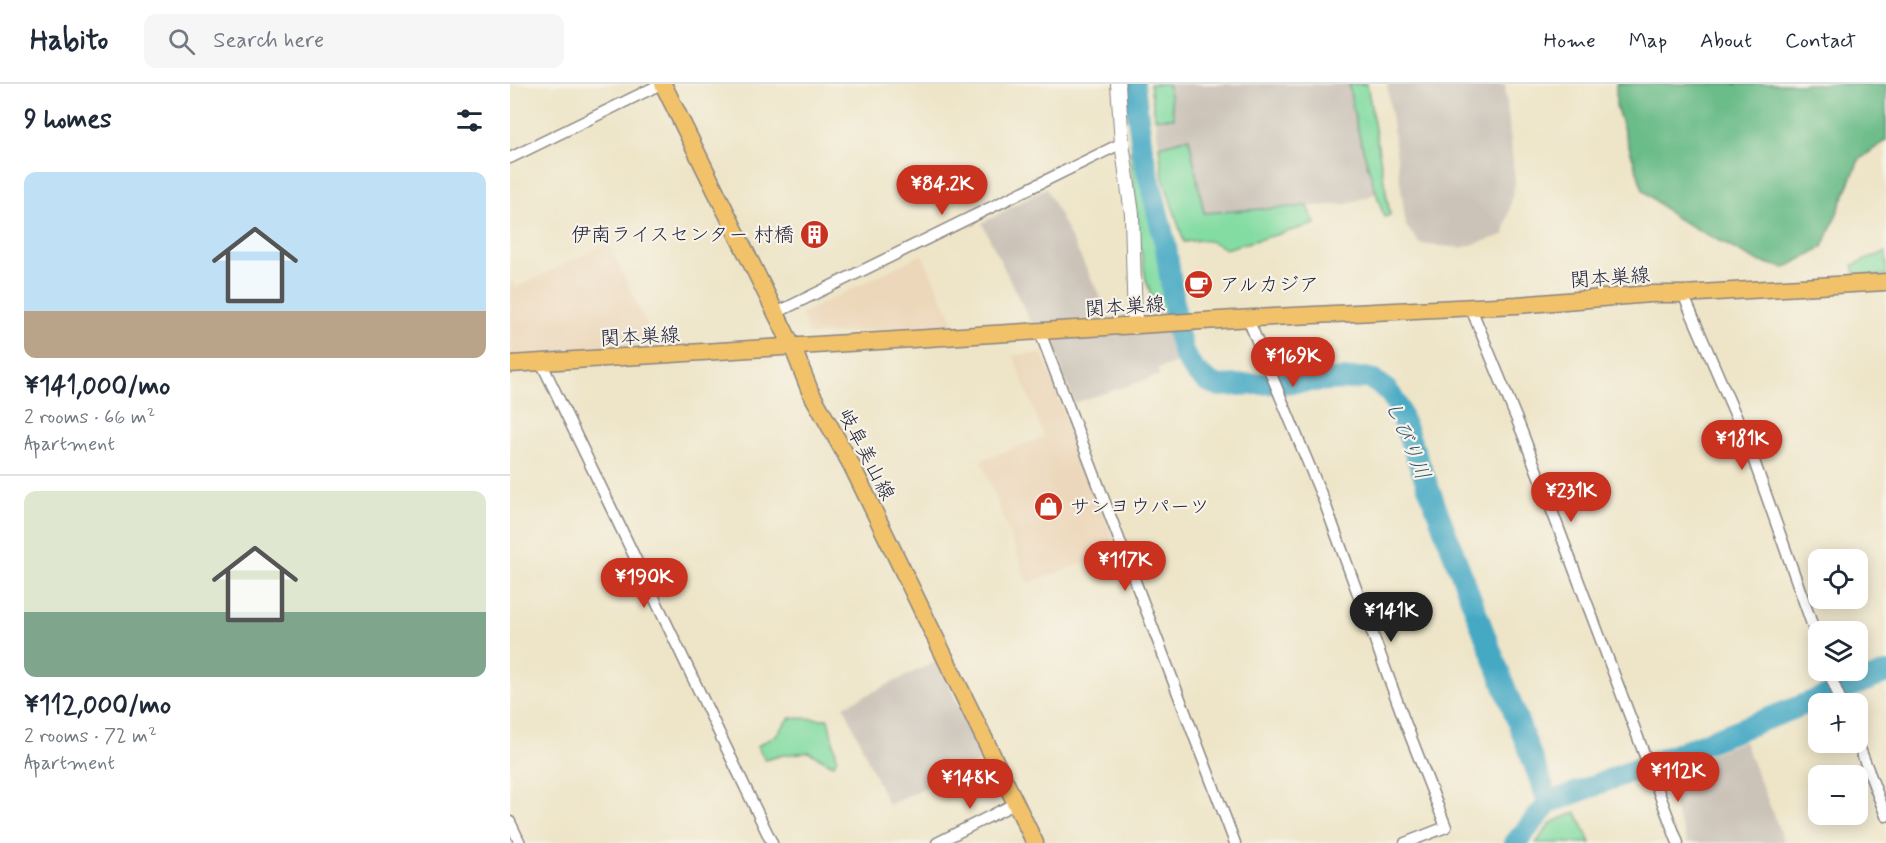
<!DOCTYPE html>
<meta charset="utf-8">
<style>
body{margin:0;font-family:Mynerve,"Klee One",sans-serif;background:#f6f6f7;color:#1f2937;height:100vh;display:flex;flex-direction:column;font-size:22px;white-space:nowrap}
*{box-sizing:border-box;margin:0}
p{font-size:20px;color:#747a83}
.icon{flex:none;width:33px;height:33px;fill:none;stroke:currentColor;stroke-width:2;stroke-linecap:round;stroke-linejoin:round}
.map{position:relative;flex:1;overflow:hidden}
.drawer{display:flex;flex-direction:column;background:#fff;width:510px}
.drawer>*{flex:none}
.tools{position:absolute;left:1298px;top:465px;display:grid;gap:12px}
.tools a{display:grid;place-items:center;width:60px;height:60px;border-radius:12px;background:#fff;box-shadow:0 3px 15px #0003;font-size:30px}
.price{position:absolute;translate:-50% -51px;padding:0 14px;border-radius:21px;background:#c8321e;color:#fff;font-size:20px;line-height:39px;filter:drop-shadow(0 2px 3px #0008)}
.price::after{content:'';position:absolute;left:50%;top:36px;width:18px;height:14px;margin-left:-9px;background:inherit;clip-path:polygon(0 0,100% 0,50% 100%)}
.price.current{background:#222;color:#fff}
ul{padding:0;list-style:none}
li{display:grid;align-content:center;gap:12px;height:318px;padding:0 24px}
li+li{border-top:2px solid #e0e1e3}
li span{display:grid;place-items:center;height:186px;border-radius:12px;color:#555}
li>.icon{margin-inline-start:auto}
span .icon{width:108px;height:108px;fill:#fffc;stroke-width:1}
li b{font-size:26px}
h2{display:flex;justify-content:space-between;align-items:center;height:72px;padding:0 24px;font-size:26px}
header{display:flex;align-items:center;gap:36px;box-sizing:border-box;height:84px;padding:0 30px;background:#fff;border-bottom:2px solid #e0e1e3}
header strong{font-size:28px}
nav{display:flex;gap:33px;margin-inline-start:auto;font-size:21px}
.search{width:420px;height:54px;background:#f6f6f7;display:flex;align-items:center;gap:15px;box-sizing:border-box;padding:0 21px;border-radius:12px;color:#747a83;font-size:22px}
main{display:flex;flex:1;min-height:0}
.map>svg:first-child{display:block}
.built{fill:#ecd7ba}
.industrial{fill:#cbc2b8}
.green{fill:#83dca2;stroke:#527f6e;stroke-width:1.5}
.forest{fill:#6abc88;stroke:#466f62;stroke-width:1.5}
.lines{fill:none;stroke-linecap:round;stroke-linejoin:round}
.river{stroke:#44a9c4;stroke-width:22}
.minor-casing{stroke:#888482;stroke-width:13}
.tertiary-casing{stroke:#888482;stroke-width:16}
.primary-casing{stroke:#888482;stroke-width:19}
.minor{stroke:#fff;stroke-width:10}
.tertiary{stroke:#fff;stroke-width:14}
.primary{stroke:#f2c26a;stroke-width:16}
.labels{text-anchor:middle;stroke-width:4.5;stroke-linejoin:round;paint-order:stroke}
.poi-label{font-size:20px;fill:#22223b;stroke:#f7f3e8;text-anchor:start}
.street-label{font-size:20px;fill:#22223b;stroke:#f7f3e8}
.water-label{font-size:21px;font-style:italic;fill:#305872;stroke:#f7f3e8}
</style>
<header>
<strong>Habito</strong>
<div class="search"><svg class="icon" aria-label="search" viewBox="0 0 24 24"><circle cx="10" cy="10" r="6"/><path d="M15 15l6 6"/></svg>Search here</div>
<nav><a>Home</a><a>Map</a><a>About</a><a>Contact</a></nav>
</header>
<main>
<section class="drawer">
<h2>9 homes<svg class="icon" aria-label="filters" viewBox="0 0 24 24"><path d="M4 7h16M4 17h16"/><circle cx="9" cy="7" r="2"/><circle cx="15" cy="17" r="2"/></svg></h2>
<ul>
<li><span style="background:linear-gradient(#bfe0f5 75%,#b9a48a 0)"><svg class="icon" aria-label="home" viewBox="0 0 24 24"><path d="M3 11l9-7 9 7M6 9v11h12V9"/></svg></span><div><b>¥141,000/mo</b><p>2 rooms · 66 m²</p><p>Apartment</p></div></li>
<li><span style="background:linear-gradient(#dfe7d0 65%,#7fa58c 0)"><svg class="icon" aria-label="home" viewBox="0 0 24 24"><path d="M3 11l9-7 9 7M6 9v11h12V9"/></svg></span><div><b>¥112,000/mo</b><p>2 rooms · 72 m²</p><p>Apartment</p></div></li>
</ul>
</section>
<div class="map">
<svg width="1376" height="759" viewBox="0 0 1376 759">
<rect width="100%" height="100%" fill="#f7f3e8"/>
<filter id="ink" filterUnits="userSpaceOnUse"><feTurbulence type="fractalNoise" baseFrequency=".0167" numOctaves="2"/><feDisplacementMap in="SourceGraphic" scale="12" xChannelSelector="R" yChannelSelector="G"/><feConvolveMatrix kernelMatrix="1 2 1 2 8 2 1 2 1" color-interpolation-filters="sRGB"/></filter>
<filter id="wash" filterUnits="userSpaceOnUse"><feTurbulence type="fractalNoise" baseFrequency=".008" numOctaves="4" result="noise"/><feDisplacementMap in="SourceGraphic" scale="24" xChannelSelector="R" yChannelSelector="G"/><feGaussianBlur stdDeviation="1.35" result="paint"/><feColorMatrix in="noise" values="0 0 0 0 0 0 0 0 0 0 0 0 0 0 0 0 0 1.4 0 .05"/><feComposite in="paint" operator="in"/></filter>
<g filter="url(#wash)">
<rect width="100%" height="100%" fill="#eee5c8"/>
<g class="built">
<polygon points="98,159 146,260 10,270 10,273 0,274 0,199 4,198 5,204"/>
<polygon points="412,170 445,241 300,251 291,230"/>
<polygon points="532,269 607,467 518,499 471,376 534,353 503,271"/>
</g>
<g class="industrial">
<polygon points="658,0 839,0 841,18 867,109 837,120 694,129 679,54 649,62 645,34 664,34"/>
<polygon points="877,0 995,0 1005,99 994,151 951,164 910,160 896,142"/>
<polygon points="536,104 601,234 521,239 472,139"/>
<polygon points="662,247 673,276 647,285 650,291 564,319 541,256"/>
<polygon points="427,577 474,675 378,721 334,622"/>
<polygon points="1234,657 1274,757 1268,759 1178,759 1150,688"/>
</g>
<g class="green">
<polygon points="640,0 658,0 664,34 645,34"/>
<path d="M839 0H857L880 131 874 133C861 91 844 43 839 0Z"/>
<path d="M679 54 694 129 798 122 805 140 715 165C702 155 689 155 674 158L653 94 649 62Z"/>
<polygon points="626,64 662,227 647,228 636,196 628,150 620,66"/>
<polygon points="1376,168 1376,191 1346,193 1343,181"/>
<polygon points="280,634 318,635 327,674 323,681 299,668 273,671 255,676 247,662 265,652"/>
<polygon points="1066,728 1081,759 1026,759 1041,739"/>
</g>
<polygon class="forest" points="1106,0 1376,0 1376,56 1349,76 1313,163 1275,184 1247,177 1164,133 1133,106 1106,22"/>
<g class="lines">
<g class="river">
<path d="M624 0 632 65 656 163 668 249 674 271 685 287 697 297 710 302 856 294C871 299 878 305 886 319L1039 719"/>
<polyline points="1005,759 1039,719 1376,589"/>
</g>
</g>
</g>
<g filter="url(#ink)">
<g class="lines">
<defs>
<g id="minor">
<polyline points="0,74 151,0"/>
<polyline points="1173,210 1238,360 1308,557"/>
<polyline points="960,222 1012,348 1168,759"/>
<polyline points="266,229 612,59"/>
<polyline points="738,235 814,417 893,633 936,743 895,759"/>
<polyline points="530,248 725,759"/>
<polyline points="31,278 262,759"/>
<polyline points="1318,586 1332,620"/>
<polyline points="1347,657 1376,732"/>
<polyline points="0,738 10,759"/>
<polyline points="427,759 506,719"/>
</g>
<polyline id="tertiary" points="608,0 612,59 622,130 625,243"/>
<g id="primary">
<polyline points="153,0 283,264 300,307 342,382 525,759"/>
<polyline points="0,280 725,235 1007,221 1140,210 1173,210 1376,198"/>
</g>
</defs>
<use href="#minor" class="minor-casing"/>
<use href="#tertiary" class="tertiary-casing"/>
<use href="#primary" class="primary-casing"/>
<use href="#minor" class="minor"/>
<use href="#tertiary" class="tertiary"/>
<use href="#primary" class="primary"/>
</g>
</g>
<defs>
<symbol id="building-disc" viewBox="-11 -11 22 22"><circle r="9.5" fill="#c8321e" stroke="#f7f3e8"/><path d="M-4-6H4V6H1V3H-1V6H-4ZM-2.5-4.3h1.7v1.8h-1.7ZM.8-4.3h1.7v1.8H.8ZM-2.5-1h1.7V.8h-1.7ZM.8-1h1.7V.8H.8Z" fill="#fff"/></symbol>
<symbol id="cafe-disc" viewBox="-11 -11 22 22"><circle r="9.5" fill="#c8321e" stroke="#f7f3e8"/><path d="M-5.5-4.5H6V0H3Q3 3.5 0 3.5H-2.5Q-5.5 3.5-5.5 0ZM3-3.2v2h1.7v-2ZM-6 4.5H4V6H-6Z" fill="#fff"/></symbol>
<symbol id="shop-disc" viewBox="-11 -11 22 22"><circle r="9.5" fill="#c8321e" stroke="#f7f3e8"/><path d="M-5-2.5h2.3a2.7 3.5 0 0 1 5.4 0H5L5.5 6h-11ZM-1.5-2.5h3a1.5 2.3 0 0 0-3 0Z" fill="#fff"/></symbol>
</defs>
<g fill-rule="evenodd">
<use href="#building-disc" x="288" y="134" width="33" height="33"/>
<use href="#cafe-disc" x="672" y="184" width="33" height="33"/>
<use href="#shop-disc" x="522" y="406" width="33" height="33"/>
</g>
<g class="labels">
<g class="poi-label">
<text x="284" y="157" text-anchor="end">伊南ライスセンター 村橋</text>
<text x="710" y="207">アルカジア</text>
<text x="560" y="429">サンヨウパーツ</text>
</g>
<g class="street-label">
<text transform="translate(1100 193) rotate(-4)" y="7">関本巣線</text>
<text transform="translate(615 222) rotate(-4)" y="7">関本巣線</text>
<text transform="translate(130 252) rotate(-3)" y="7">関本巣線</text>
<text transform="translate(357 370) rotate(63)" y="7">岐阜美山線</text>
</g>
<g class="water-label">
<text transform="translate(898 356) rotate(67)" y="7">しびり川</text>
</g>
</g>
</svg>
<div class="tools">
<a><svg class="icon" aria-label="locate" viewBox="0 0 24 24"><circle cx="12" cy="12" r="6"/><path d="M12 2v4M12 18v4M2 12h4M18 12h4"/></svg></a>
<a><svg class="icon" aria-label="layers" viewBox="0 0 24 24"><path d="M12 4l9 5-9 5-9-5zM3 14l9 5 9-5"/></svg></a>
<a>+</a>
<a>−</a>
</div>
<b class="price" style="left:432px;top:132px">¥84.2K</b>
<b class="price" style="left:783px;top:304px">¥169K</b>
<b class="price" style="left:1232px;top:387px">¥181K</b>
<b class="price" style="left:1061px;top:439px">¥231K</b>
<b class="price" style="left:615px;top:508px">¥117K</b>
<b class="price" style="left:134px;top:525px">¥190K</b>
<b class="price current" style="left:881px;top:559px">¥141K</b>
<b class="price" style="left:1168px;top:719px">¥112K</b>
<b class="price" style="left:460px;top:726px">¥148K</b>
</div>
</main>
